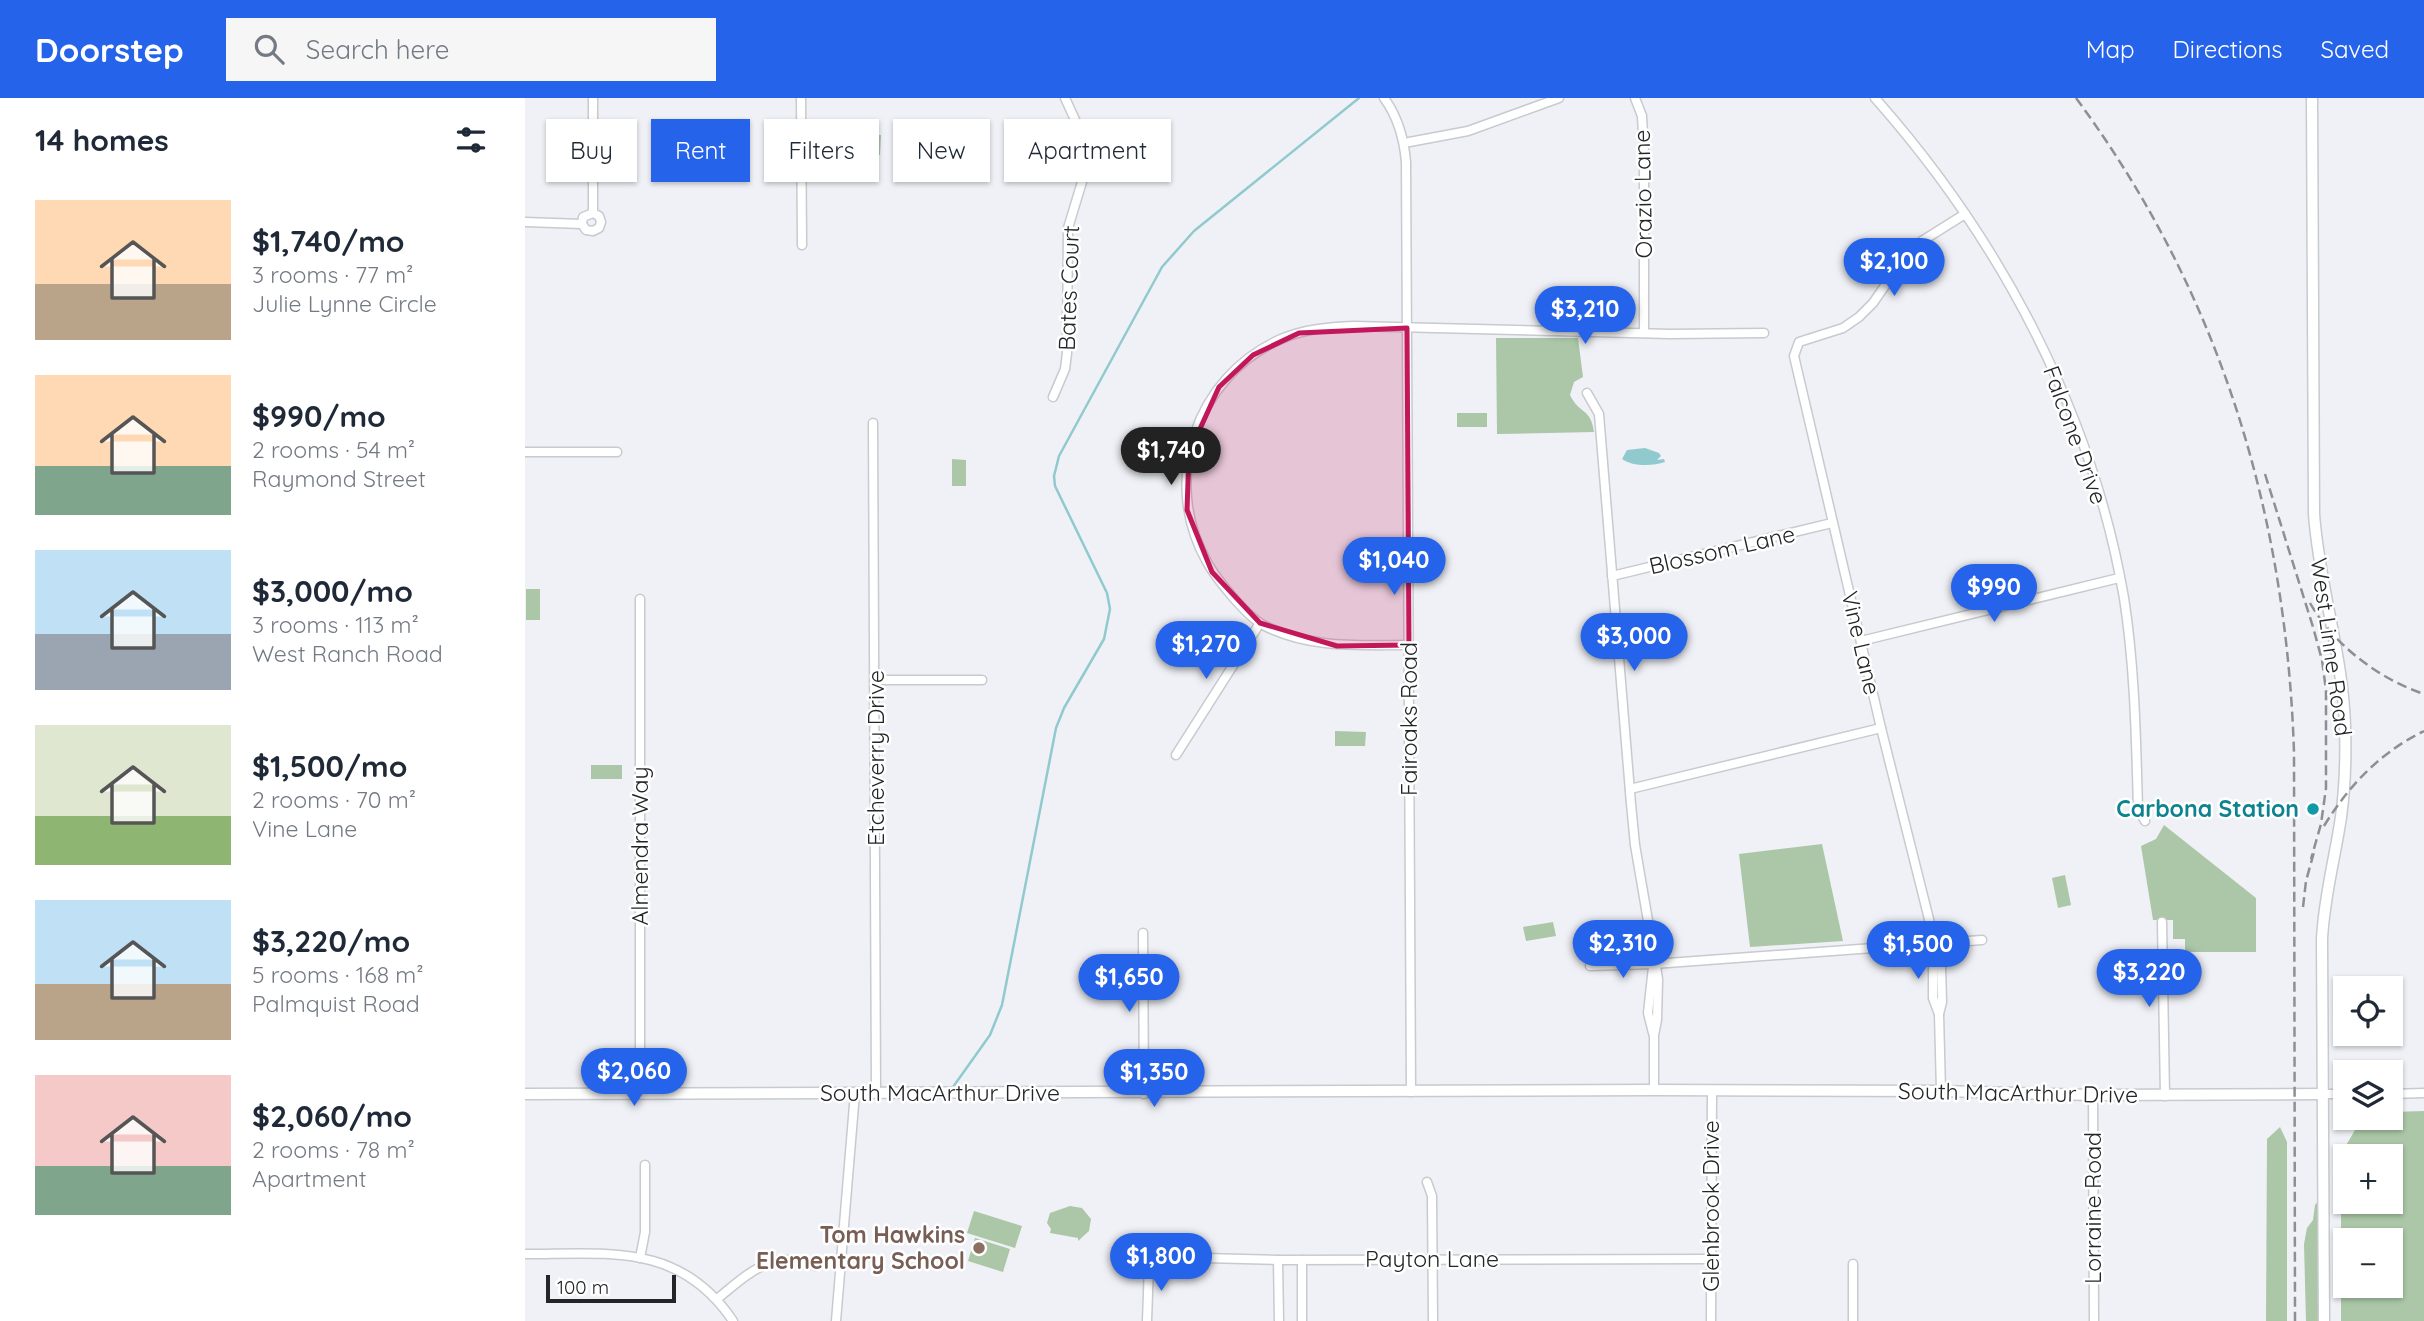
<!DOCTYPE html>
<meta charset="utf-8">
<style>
body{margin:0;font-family:Quicksand,sans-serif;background:#f6f6f7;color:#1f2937;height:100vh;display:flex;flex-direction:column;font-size:26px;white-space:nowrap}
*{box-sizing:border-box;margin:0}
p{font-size:23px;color:#747a83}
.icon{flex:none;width:38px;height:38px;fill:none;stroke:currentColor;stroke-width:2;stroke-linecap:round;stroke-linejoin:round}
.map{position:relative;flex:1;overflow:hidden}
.details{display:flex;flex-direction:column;background:#fff;width:525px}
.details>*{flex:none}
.top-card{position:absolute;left:21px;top:21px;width:665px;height:63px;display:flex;gap:14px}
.fabs{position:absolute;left:1808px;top:878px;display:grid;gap:14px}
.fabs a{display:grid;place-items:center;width:70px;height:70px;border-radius:0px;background:#fff;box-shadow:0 2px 5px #0004;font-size:35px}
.scale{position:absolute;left:21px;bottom:18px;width:130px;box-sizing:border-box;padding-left:7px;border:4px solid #242526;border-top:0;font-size:19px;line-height:24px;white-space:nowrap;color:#242526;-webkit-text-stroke:5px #fff;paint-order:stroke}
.price{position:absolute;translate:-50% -60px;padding:0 16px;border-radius:24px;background:#2563eb;color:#fff;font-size:23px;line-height:46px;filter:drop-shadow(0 2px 4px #0008)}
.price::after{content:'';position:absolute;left:50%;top:42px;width:21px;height:16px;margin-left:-10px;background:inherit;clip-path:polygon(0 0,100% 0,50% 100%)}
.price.current{background:#222;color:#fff}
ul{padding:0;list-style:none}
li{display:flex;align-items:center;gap:21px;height:175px;padding:0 35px}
li span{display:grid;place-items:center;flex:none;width:196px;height:140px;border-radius:0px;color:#555}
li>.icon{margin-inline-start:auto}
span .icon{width:84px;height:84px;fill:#fffc;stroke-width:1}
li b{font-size:30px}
h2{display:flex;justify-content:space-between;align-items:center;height:84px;padding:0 35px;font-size:30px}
.tag{padding:0 24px;border-radius:0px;background:#fff;box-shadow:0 2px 5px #0004;font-size:24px;line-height:63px}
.tag.current{background:#2563eb;color:#fff}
header{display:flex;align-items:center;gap:42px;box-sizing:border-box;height:98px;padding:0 35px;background:#2563eb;color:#fff}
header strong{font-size:33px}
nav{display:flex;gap:38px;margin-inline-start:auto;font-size:24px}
.search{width:490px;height:63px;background:#f6f6f7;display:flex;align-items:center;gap:18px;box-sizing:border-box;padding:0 24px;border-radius:0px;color:#747a83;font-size:26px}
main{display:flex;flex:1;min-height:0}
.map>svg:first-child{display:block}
.green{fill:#abc7a7;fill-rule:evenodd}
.water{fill:#90cacf}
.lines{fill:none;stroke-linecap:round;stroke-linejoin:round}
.stream{stroke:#90cacf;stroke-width:2.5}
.minor-casing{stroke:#c7cace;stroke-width:11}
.tertiary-casing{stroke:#c7cace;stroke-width:13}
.minor{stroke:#fff;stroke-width:8}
.tertiary{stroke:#fff;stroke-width:10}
.rail{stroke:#8e8f92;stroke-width:2.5;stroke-dasharray:10 5;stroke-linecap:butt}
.marked{fill:#c2185b;fill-opacity:0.2;stroke:#c2185b;stroke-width:5;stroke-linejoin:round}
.culture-dot{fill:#0f9aa8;stroke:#fff;stroke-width:2.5}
.education-dot{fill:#8d6e63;stroke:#fff;stroke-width:2.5}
.labels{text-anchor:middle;stroke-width:5;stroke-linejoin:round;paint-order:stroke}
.street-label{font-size:23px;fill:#242526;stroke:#fff}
.culture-label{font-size:23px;font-weight:bold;fill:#0d838f;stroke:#fff;text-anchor:end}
.education-label{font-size:23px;font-weight:bold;fill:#785e54;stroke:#fff;text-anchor:end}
</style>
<header>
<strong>Doorstep</strong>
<div class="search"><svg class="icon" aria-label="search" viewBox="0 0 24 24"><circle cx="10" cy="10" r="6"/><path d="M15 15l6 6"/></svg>Search here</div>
<nav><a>Map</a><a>Directions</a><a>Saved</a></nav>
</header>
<main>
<section class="details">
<h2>14 homes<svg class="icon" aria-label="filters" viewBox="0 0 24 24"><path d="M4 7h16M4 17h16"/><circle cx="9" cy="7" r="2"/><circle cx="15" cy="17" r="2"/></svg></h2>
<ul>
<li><span style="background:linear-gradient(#ffd9b3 60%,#b9a48a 0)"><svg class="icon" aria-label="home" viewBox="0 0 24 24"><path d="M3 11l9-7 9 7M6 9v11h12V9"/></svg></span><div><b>$1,740/mo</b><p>3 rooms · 77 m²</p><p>Julie Lynne Circle</p></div></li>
<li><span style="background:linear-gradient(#ffd9b3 65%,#7fa58c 0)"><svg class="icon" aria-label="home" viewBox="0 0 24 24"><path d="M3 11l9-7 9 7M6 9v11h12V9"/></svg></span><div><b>$990/mo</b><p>2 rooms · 54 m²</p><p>Raymond Street</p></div></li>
<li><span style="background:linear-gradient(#bfe0f5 60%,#9aa5b1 0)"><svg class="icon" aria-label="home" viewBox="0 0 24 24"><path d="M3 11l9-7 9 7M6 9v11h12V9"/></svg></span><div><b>$3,000/mo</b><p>3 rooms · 113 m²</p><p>West Ranch Road</p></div></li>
<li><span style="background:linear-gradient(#dfe7d0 65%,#8fb573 0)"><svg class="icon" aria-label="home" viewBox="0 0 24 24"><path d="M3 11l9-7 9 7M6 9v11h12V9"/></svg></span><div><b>$1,500/mo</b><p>2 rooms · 70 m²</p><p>Vine Lane</p></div></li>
<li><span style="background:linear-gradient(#bfe0f5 60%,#b9a48a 0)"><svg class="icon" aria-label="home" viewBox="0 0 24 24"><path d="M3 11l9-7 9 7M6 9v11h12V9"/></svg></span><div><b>$3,220/mo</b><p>5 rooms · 168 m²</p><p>Palmquist Road</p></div></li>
<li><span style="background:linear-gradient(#f6c9c9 65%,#7fa58c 0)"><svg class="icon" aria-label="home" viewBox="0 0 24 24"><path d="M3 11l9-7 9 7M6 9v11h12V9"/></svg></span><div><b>$2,060/mo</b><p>2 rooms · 78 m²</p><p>Apartment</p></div></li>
</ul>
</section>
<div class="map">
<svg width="1899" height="1223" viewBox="0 0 1899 1223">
<rect width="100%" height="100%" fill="#eff1f6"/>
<g class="green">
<polygon points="325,35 356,37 355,57 323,55"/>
<path d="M971 240H1053L1058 279 1049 284 1045 297C1054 316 1066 310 1069 334L972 336Z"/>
<rect x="932" y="315" width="30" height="14"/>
<polygon points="427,361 441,362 441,388 427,388"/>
<rect x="1" y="491" width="14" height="31"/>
<polygon points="810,633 841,634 840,648 810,648"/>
<rect x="66" y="667" width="31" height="14"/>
<polygon points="1639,727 1731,800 1731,854 1660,854 1660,841 1648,841 1648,822 1628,822 1616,748 1631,741"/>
<polygon points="1297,746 1318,843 1225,849 1214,756"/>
<polygon points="1540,777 1546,807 1533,810 1527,780"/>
<polygon points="1028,824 1031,838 1001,843 998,829"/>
<path d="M1899 1013V1223H1816V1056L1837 1020H1866V1014ZM1820 1059H1866V1104H1820ZM1820 1143H1866V1188H1820Z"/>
<polygon points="1755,1029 1762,1044 1762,1223 1741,1223 1742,1041"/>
<polygon points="1794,1102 1795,1223 1781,1223 1779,1146 1782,1130 1788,1122 1790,1107"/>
<polygon points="545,1108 557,1110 566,1121 564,1133 553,1143 553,1140 525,1135 526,1131 522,1125 525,1115"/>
<polygon points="449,1113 497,1128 490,1150 442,1135"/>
<polygon points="450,1140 485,1151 478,1174 443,1163"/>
</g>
<path class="water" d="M1120 350 1134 355 1136 358 1132 362 1139 361 1140 364C1128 368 1108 369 1097 361L1102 352Z"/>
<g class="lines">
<polyline class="stream" points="428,989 465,937 477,907 531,630 539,610 579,541 585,511 582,495 530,388 529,378 534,358 637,169 669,133 834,0"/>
<defs>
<g id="minor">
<polyline points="68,0 68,115 74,118 76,124 74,130 68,133 61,132 57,126 58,119 68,115"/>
<polyline points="276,0 277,147"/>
<path d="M859 0C873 19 879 41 881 64L886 994"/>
<polyline points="1110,0 1117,18 1119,54 1119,235"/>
<path d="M1350 0C1475 141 1567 314 1599 500 1610 570 1611 641 1613 711L1620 723"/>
<polyline points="879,45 943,33 1034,0"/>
<polyline points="0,124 57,126"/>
<polyline points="1062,295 1074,316 1106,706 1110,747 1133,881 1132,922 1129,937 1129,992"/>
<polyline points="528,299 540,271 542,255 543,130 560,74 559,55 552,26 540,0"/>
<polyline points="348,325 351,995"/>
<polyline points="0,354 92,354"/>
<polyline points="1087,478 1307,425"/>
<polyline points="1336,543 1594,480"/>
<path d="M884 547C834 547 784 551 738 527 722 518 691 481 682 464 636 383 670 279 756 241 779 231 804 229 829 228L1145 236 1239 235"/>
<polyline points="350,582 457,582"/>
<polyline points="651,657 735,525"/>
<polyline points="1105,691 1356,630"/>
<polyline points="1637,824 1640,998"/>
<polyline points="618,835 619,996"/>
<polyline points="1408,850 1408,900 1414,916 1416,993"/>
<polyline points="1065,868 1129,866 1457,842"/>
<polyline points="1414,916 1417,904 1416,869 1356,630 1269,258 1274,244 1318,230 1334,219 1348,205 1382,156 1397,143 1440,116"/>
<polyline points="1128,935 1123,915 1128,869"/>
<polyline points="115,995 115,501"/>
<polyline points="1798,996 1820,996"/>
<polyline points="1866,996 1899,995"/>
<polyline points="1568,997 1569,1223"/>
<polyline points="902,1084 907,1098 908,1223"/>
<path d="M0 1156C83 1156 155 1144 208 1223"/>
<polyline points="115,1160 120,1134 120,1067"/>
<polyline points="753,1162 754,1223"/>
<polyline points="777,1162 777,1223"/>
<path d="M192 1201C224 1175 248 1150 291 1168"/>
<polyline points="311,1223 330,995"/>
<polyline points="622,1223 624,1167 628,1161 641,1159 753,1162 1186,1161"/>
<polyline points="1186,1223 1187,993"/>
<polyline points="1328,1223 1328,1166"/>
</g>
<g id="tertiary">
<path d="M1787 0 1789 416C1794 487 1818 557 1820 628 1821 658 1820 690 1816 719 1810 760 1799 799 1797 841L1799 1223"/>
<polyline points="0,996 1129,992 1416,993 1568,997 1798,996"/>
</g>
</defs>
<use href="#minor" class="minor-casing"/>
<use href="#tertiary" class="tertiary-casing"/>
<use href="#minor" class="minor"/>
<use href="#tertiary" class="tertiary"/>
<g class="rail">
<path d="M1551 0C1695 195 1761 414 1769 654L1770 1223"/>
<polyline points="1740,376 1788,529 1797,562 1801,592 1801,690 1796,726 1786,761"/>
<path d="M1785 505C1809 547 1854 581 1899 596"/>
<path d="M1799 728C1824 687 1856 654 1899 633"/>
<polyline points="1778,809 1781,783 1789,754"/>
</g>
</g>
<path class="marked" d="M882 230 884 547 812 548 735 525 687 474 662 412 664 355 694 289 728 257 774 235Z"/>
<circle class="culture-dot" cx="1788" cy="711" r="7"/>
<circle class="education-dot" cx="454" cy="1150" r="7"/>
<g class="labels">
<g class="street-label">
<text transform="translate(1118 96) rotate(-91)" y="8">Orazio Lane</text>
<text transform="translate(544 190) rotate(-88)" y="8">Bates Court</text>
<text transform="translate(1550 337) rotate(70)" y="8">Falcone Drive</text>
<text transform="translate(1197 452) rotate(-13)" y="8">Blossom Lane</text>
<text transform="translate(1336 545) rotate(77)" y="8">Vine Lane</text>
<text transform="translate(1806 549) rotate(82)" y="8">West Linne Road</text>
<text transform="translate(884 621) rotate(-90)" y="8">Fairoaks Road</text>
<text transform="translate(351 660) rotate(-90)" y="8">Etcheverry Drive</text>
<text transform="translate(115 748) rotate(-90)" y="8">Almendra Way</text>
<text x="415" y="1003">South MacArthur Drive</text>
<text transform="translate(1493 995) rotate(1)" y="8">South MacArthur Drive</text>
<text transform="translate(1186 1108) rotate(-90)" y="8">Glenbrook Drive</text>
<text transform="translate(1568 1110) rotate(-90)" y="8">Lorraine Road</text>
<text x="907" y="1169">Payton Lane</text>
</g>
<g class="culture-label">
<text x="1774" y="719">Carbona Station</text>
</g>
<g class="education-label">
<text x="440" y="1145">Tom Hawkins<tspan x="440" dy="26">Elementary School</tspan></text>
</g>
</g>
</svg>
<div class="fabs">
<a><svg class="icon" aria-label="locate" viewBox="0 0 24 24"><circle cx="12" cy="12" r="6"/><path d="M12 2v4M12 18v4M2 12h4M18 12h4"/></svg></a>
<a><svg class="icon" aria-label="layers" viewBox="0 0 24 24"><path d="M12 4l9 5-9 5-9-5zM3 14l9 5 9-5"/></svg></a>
<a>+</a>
<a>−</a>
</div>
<div class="scale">100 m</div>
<b class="price" style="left:1369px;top:200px">$2,100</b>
<b class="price" style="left:1060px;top:248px">$3,210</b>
<b class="price current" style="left:646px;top:389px">$1,740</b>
<b class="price" style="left:869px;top:499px">$1,040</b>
<b class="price" style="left:1469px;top:526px">$990</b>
<b class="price" style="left:1109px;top:575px">$3,000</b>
<b class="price" style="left:681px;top:583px">$1,270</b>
<b class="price" style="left:1098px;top:882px">$2,310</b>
<b class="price" style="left:1393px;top:883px">$1,500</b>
<b class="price" style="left:1624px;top:911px">$3,220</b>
<b class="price" style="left:604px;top:916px">$1,650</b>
<b class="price" style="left:109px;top:1010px">$2,060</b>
<b class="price" style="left:629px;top:1011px">$1,350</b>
<b class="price" style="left:636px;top:1195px">$1,800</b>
<div class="top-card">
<a class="tag">Buy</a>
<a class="tag current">Rent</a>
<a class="tag">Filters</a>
<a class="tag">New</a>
<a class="tag">Apartment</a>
</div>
</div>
</main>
